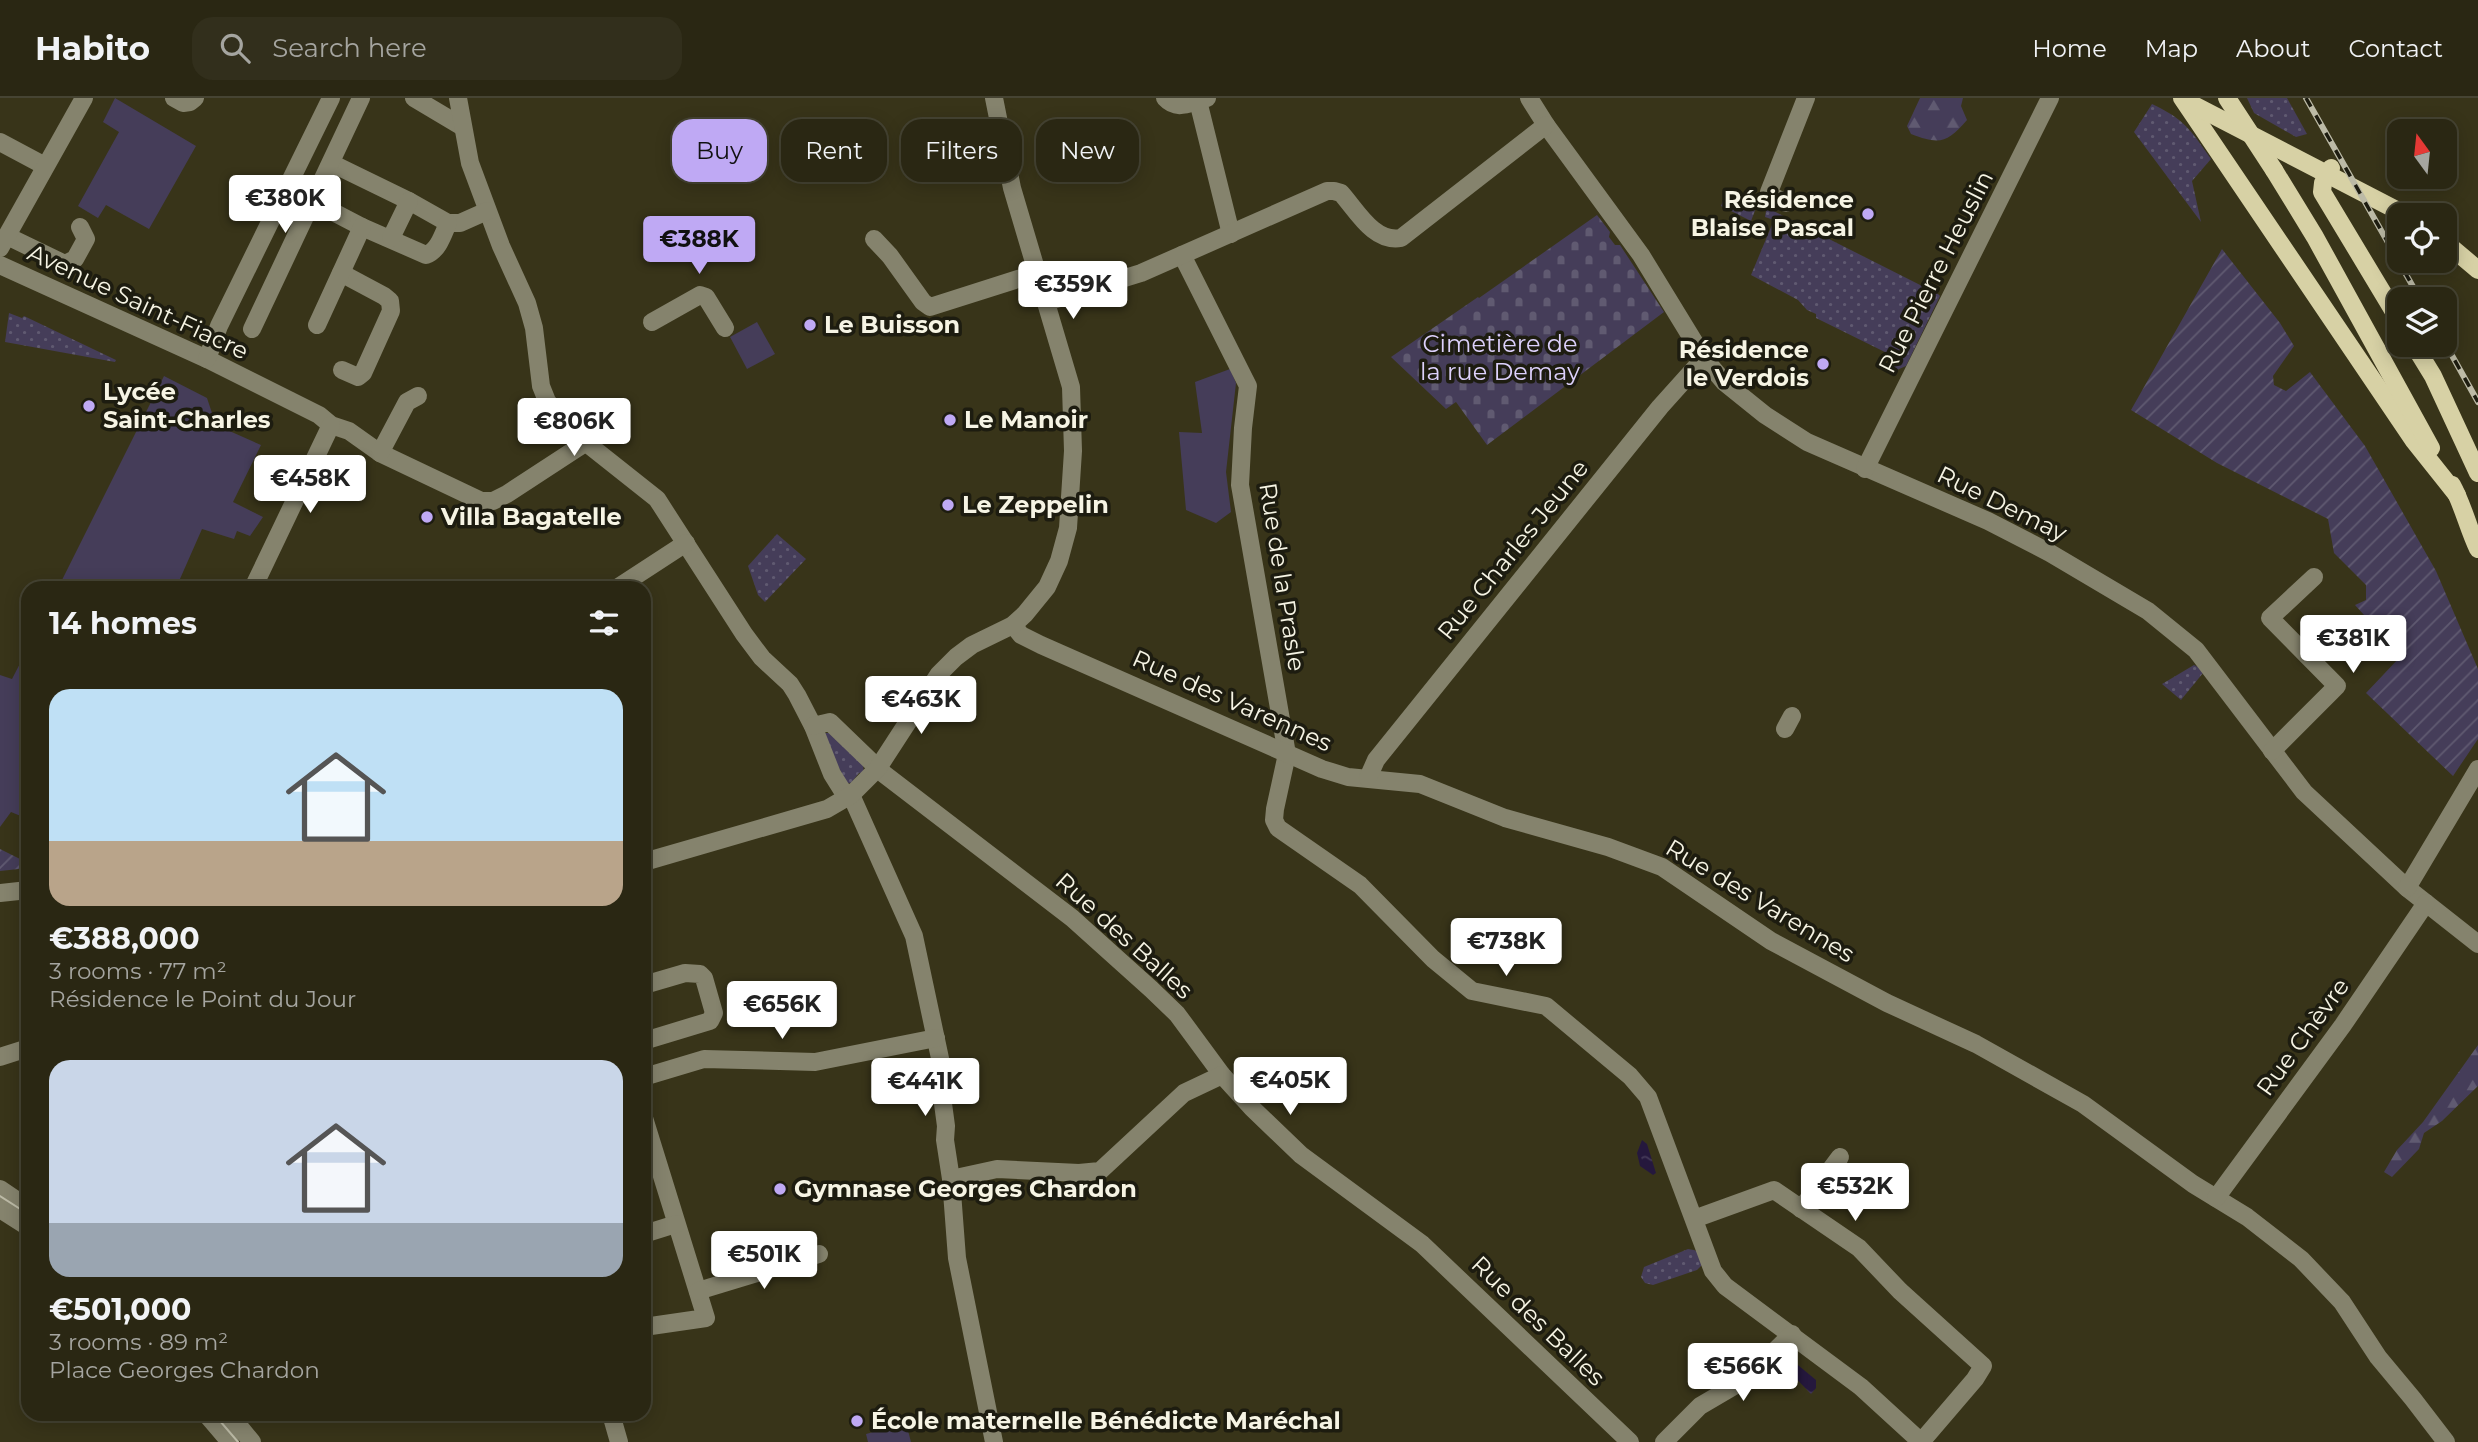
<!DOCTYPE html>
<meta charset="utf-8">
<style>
body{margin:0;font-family:Montserrat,sans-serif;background:#322f1c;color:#f1f3f6;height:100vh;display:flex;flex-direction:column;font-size:26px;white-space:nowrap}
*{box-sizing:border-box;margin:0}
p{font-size:23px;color:#a5a5a0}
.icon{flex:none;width:38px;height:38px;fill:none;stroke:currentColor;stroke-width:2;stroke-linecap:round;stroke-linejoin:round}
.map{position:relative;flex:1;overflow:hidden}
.side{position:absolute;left:21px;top:483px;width:630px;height:840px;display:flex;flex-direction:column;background:#2a2713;border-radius:21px;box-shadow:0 4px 18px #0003,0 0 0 2px #464433}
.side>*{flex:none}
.hud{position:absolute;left:672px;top:21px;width:665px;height:63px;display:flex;gap:14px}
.needle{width:46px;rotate:345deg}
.controls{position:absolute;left:2387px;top:21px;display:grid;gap:14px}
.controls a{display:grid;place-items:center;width:70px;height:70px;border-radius:14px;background:#2a2713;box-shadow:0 4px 18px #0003,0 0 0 2px #464433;font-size:35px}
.price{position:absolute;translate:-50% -60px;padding:0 16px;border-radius:7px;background:#fff;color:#222;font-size:23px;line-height:46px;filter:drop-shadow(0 2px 4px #0008)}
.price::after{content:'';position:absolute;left:50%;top:42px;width:21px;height:16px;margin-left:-10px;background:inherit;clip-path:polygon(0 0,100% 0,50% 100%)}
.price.current{background:#bfa9f4;color:#111}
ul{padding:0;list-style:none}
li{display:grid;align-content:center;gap:14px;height:371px;padding:0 28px}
li span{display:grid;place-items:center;height:217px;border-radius:21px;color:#555}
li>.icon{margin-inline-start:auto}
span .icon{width:126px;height:126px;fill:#fffc;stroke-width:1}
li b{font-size:30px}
h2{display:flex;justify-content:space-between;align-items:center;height:84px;padding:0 28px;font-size:30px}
.chip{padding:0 24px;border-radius:21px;background:#2a2713;box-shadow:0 4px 18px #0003,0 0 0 2px #464433;font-size:24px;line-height:63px}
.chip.current{background:#bfa9f4;color:#111}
header{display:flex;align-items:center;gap:42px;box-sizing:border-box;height:98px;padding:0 35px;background:#2a2713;border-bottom:2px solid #464433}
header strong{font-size:33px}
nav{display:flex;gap:38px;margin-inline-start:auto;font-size:24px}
.search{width:490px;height:63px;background:#322f1c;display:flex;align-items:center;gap:18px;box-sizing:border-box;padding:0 24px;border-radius:21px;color:#a5a5a0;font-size:26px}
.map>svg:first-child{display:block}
.grass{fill:url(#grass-dots)}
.forest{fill:url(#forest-firs)}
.cemetery{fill:url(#cemetery-stones)}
.park{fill:#453d59}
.garden{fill:url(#garden-furrows)}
.water{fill:url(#water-ripples)}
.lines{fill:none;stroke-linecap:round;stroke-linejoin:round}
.minor{stroke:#85836d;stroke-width:18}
.major{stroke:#d7d1a5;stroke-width:18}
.tram{stroke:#bcbaa6;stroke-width:2}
.rail-casing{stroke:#bcbaa6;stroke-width:6}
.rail{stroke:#1d1c10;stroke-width:3.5;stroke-dasharray:10;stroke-linecap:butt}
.major-bridge{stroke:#d7d1a5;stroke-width:18}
.poi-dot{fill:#bfa9f4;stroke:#1d1c10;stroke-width:2.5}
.labels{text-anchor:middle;stroke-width:7;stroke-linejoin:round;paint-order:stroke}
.poi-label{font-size:24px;font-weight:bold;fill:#f6f4e4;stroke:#1d1c10;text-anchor:start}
.street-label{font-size:24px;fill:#f6f4e4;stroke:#1d1c10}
.park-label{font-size:24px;fill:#ddd1fc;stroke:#1d1c10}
</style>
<header>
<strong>Habito</strong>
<div class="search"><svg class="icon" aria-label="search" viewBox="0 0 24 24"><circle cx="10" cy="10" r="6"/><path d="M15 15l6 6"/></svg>Search here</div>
<nav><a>Home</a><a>Map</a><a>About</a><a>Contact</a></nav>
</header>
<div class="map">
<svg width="2478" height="1344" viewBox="0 0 2478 1344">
<defs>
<pattern id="grass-dots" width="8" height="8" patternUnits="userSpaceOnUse" patternTransform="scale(1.75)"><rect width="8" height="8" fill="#453d59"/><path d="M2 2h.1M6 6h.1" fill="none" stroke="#605a71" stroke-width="1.8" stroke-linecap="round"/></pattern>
<pattern id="forest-firs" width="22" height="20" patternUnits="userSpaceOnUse" patternTransform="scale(1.75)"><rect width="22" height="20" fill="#453d59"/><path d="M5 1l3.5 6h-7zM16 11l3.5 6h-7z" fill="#605a71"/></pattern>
<pattern id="cemetery-stones" width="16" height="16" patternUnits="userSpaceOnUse" patternTransform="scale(1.75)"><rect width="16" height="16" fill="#453d59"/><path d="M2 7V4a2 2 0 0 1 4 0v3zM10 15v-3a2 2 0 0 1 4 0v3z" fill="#605a71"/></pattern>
<pattern id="garden-furrows" width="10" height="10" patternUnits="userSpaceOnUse" patternTransform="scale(1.75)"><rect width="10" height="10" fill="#453d59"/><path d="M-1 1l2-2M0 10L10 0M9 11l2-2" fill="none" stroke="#605a71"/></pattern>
<pattern id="water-ripples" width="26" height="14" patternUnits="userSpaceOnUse" patternTransform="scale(1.75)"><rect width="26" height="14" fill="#25183d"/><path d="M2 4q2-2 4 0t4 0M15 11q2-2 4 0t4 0" fill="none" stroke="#453a59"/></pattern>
</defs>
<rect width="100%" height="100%" fill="#383419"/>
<g class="grass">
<polygon points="2247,0 2287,0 2307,36 2296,39 2254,15"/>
<path d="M2152 6C2184 21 2191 32 2211 61L2192 83 2201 124 2134 34Z"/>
<polygon points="1728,90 1938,196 1940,198 1906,268 1897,272 1894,269 1897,260 1816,220 1816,216 1807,212 1798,202 1751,177 1774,122 1765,119 1766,113 1756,110 1751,123 1721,108"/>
<polygon points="9,215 22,220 24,218 116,262 115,264 5,244"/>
<polygon points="777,436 806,461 765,504 758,497 748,468"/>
<polygon points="2194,567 2198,569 2203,575 2181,602 2162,586"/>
<polygon points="823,635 829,635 863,667 864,675 859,675 851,685 843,686 842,676 823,639"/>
<polygon points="1688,1151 1694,1152 1702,1156 1703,1166 1697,1172 1653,1187 1645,1185 1641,1179 1644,1169"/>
</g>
<g class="forest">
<path d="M1920 0H1963L1961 8 1967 22C1947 45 1940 47 1911 36L1907 28Z"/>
<polygon points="2478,947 2478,988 2442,1023 2424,1035 2419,1051 2392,1079 2384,1074 2397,1052 2423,1024"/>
</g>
<polygon class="cemetery" points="1597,117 1610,134 1609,139 1615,147 1620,147 1664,214 1487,347 1456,304 1446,311 1391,259 1478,199 1479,200"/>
<g class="park">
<polygon points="115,0 196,48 149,131 106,107 98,120 78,108 119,34 103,24"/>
<polygon points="757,224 775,256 747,271 730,239"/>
<polygon points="1230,271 1236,285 1226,374 1231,414 1216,425 1186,412 1179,334 1202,335 1195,284"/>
<polygon points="164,278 207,300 216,327 261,347 233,404 263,419 250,438 237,433 234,441 202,431 176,490 58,490"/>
<polygon points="28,550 28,721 11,714 0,729 0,577 12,581"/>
<polygon points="906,1325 911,1344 868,1344 866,1336"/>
</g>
<g class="garden">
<polygon points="2222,151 2280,225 2294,248 2273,278 2274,287 2286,293 2310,274 2365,348 2436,473 2478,571 2478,641 2453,678 2366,595 2401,558 2355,507 2366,502 2366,487 2334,455 2328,421 2217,365 2131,312"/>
<polygon points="0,751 28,765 28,770 0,773"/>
</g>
<g class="water">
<polygon points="1642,1042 1647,1046 1656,1075 1653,1077 1640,1068 1637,1055"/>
<polygon points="1787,1263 1793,1263 1816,1282 1816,1290 1811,1296 1786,1270"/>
</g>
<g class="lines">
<g class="minor">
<polyline points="174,0 183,5 190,4 195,0"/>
<polyline points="414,0 461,28"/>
<polyline points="458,0 470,65 501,148 527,205 534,230 541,288 547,303 570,332 657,401 744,536 762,560 790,586 797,597 813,628 832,676 842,692 851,697 914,838 941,965 939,976 946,1028 945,1042 951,1081 957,1160 994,1344"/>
<path d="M1165 0C1175 11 1185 7 1198 3"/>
<polyline points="1207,0 1198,3 1231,136"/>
<polyline points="1529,0 1546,27 1641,157 1704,260 1724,284 1765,317 1807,344 1988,423 2050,455 2148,513 2196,552 2304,694 2407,790 2478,846"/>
<polyline points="0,44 45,68"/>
<polyline points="331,65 409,103 448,125 460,125 487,113"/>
<path d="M314 104 362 129 426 157C438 153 443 137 448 125"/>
<polyline points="1786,105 1770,97 1769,94 1806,0"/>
<polyline points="7,138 65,166 75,161 86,141 80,129"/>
<polyline points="391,140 409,103"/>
<polyline points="874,141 890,158 923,204 930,209 1037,175"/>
<polyline points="0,150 84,0"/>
<polyline points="1182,157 1248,288 1243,330 1240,387 1287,656 1275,711 1274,722 1278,730 1360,787 1433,861 1472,893 1546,908 1630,978 1648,999 1713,1173 1725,1188 1861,1289 1921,1344 1975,1281 1983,1268 1900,1193 1859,1150 1774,1092 1694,1121"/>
<polyline points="0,167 207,261 319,317 331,327 349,333 380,355 481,403 493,403 507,396 585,345"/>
<polyline points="341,175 384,198 390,203 391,213 363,275 358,279 342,272"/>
<path d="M1047 204 1141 175 1327 93H1334L1341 95C1357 113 1374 145 1401 140L1546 27"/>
<polyline points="652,224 700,197 706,199 725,230"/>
<polyline points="317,227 362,129"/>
<polyline points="252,231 361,0"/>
<polyline points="207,261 219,228 331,0"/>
<polyline points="380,355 407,304 418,298"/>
<polyline points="1865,371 2050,0"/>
<polyline points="253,490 331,327"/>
<polyline points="617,490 686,445"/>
<polyline points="1013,527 1021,537 1041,547 1322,671 1348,679 1420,686 1505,720 1608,749 1662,769 1771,843 1887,905 1976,946 2083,1006 2193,1086 2247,1119 2301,1161 2342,1204 2378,1259 2413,1301 2446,1344"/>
<polyline points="813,628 830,624 884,676 1072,820 1151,891 1177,916 1222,977 1252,1010 1301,1057 1422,1146 1630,1344"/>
<polyline points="1785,631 1792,618"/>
<polyline points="2272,653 2337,588 2270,520 2314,479"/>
<polyline points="1368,680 1376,662 1660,309 1704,260"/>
<polyline points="644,764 827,711 851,697 878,670 939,576 956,559 972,547 1013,527 1025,516 1047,489 1059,463 1068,430 1073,353 1071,289 1012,90 994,0"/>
<polyline points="2407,790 2478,671"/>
<polyline points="0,795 28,792"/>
<polyline points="644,887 685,875 700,876 704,880 714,915 710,923 644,943"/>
<polyline points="0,959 28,950"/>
<polyline points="644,979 704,961 815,964 936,940"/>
<polyline points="644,1020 706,1220 644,1229"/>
<polyline points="951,1081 997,1071 1079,1075 1100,1073 1184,995 1222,977"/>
<polyline points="0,1091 28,1110"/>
<polyline points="2216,1100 2343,927 2426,805"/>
<polyline points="0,1111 28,1129"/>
<polyline points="1801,1111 1840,1059"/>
<polyline points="644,1136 676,1126"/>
<polyline points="698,1193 819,1156"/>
<polyline points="206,1316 230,1344"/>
<polyline points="229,1316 252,1344"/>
<polyline points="611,1316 619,1344"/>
<polyline points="1664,1344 1700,1308 1746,1281 1792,1236"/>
</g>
<g class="major">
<polyline points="2182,0 2414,343 2457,397"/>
<polyline points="2184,2 2406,117"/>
<polyline points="2331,70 2323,85 2322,94 2399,222"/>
<polyline points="2274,72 2315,139 2431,350"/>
<polyline points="2445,144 2478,172"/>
<polyline points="2414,247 2433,278 2478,375"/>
<path d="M2452 387C2463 407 2468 430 2478 451"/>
</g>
<g class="tram">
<polyline points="0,1098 28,1116"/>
<polyline points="214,1316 238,1344"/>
</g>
<defs>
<g id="rail">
<polyline points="2306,0 2420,201"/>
<polyline points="2445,245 2478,304"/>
</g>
</defs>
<use href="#rail" class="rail-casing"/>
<use href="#rail" class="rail"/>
<polyline class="major-bridge" points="2227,0 2274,72"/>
</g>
<g class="poi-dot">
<circle cx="1868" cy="116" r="7"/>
<circle cx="810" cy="227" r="7"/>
<circle cx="1823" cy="266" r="7"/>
<circle cx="89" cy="308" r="7"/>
<circle cx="950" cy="322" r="7"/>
<circle cx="948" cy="407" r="7"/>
<circle cx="427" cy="419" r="7"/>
<circle cx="780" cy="1091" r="7"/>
<circle cx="857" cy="1323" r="7"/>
</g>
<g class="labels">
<g class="poi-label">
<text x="1854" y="110" text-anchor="end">Résidence<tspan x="1854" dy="28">Blaise Pascal</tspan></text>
<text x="824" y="235">Le Buisson</text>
<text x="1809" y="260" text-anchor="end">Résidence<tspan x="1809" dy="28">le Verdois</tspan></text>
<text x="103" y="302">Lycée<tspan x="103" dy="28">Saint-Charles</tspan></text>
<text x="964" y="330">Le Manoir</text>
<text x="962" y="415">Le Zeppelin</text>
<text x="441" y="427">Villa Bagatelle</text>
<text x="794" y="1099">Gymnase Georges Chardon</text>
<text x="871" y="1331">École maternelle Bénédicte Maréchal</text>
</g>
<g class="street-label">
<text transform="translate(1936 174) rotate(-63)" y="8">Rue Pierre Heuslin</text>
<text transform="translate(138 204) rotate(25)" y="8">Avenue Saint-Fiacre</text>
<text transform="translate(2002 406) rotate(26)" y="8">Rue Demay</text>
<text transform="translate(1513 452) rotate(-51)" y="8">Rue Charles Jeune</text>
<text transform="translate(1282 479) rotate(81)" y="8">Rue de la Prasle</text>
<text transform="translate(1232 603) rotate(24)" y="8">Rue des Varennes</text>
<text transform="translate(1760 803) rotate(31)" y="8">Rue des Varennes</text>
<text transform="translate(1124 838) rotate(42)" y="8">Rue des Balles</text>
<text transform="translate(2303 939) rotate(-54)" y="8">Rue Chèvre</text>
<text transform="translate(1538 1223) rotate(44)" y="8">Rue des Balles</text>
</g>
<g class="park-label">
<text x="1500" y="254">Cimetière de<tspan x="1500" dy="28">la rue Demay</tspan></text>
</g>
</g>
</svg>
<div class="controls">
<a><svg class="needle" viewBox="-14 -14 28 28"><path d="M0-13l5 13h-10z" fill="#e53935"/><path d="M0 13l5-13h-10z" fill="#a5a5a0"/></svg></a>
<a><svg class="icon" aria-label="locate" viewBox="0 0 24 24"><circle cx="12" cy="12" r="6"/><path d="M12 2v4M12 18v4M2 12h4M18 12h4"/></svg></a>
<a><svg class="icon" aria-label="layers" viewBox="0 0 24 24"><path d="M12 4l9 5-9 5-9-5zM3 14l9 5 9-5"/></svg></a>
</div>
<b class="price" style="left:285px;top:137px">€380K</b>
<b class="price current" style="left:699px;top:178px">€388K</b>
<b class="price" style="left:1073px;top:223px">€359K</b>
<b class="price" style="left:574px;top:360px">€806K</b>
<b class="price" style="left:310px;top:417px">€458K</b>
<b class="price" style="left:2353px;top:577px">€381K</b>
<b class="price" style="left:921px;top:638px">€463K</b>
<b class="price" style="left:1506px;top:880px">€738K</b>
<b class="price" style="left:782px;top:943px">€656K</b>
<b class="price" style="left:1290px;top:1019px">€405K</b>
<b class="price" style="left:925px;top:1020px">€441K</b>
<b class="price" style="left:1855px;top:1125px">€532K</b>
<b class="price" style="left:764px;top:1193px">€501K</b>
<b class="price" style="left:1743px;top:1305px">€566K</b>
<div class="hud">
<a class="chip current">Buy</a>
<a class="chip">Rent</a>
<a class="chip">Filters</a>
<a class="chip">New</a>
</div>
<section class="side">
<h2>14 homes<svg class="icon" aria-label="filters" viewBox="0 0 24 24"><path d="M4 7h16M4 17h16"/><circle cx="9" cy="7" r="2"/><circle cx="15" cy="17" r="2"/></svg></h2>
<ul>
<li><span style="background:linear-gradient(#bfe0f5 70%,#b9a48a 0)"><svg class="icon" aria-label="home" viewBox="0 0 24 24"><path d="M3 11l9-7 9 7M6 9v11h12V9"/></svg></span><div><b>€388,000</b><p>3 rooms · 77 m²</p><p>Résidence le Point du Jour</p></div></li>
<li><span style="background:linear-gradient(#c9d6e8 75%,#9aa5b1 0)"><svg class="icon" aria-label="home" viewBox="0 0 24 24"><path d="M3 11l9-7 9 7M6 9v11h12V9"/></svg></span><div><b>€501,000</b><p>3 rooms · 89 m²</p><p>Place Georges Chardon</p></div></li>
</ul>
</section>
</div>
